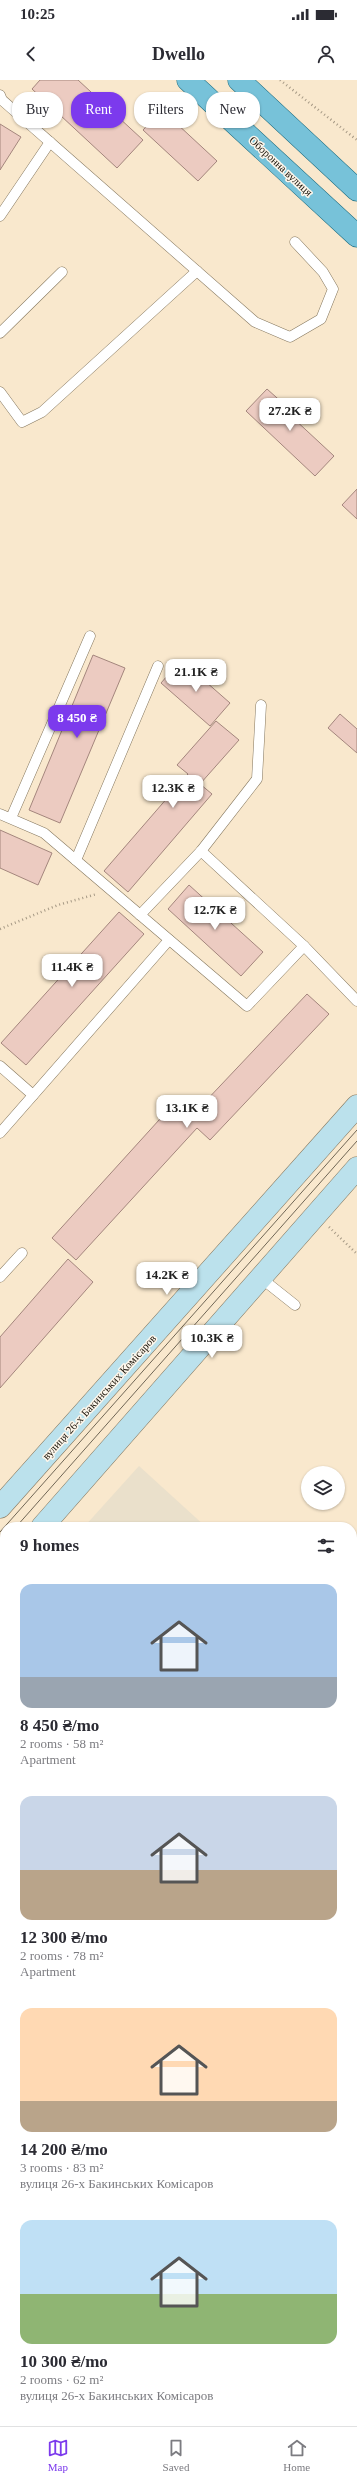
<!DOCTYPE html>
<meta charset="utf-8">
<style>
body{margin:0;font-family:Georgia,serif;background:#f2f2f3;color:#2b2b33;height:100vh;display:flex;flex-direction:column;font-size:15px;white-space:nowrap}
*{box-sizing:border-box;margin:0}
p{font-size:13px;color:#7c7c81}
.icon{flex:none;width:22px;height:22px;fill:none;stroke:currentColor;stroke-width:2;stroke-linecap:round;stroke-linejoin:round}
.map{position:relative;flex:1;overflow:hidden}
.side{position:absolute;left:0px;top:1442px;width:357px;height:904px;display:flex;flex-direction:column;background:#fff;border-radius:16px 16px 0 0;box-shadow:0 1px 3px #0004}
.side>*{flex:none}
.hud{position:absolute;left:12px;top:12px;width:333px;height:36px;display:flex;gap:8px}
.fabs{position:absolute;left:301px;top:1386px;display:grid;gap:8px}
.fabs a{display:grid;place-items:center;width:44px;height:44px;border-radius:50%;background:#fff;box-shadow:0 1px 3px #0004;font-size:20px}
.price{position:absolute;translate:-50% -34px;padding:0 9px;border-radius:8px;background:#fff;color:#222;font-size:13px;line-height:26px;filter:drop-shadow(0 1px 2px #0008)}
.price::after{content:'';position:absolute;left:50%;top:24px;width:12px;height:9px;margin-left:-6px;background:inherit;clip-path:polygon(0 0,100% 0,50% 100%)}
.price.selected{background:#7c3aed;color:#fff}
ul{padding:0;list-style:none}
li{display:grid;align-content:center;gap:8px;height:212px;padding:0 20px}
li span{display:grid;place-items:center;height:124px;border-radius:12px;color:#555}
li>.icon{margin-inline-start:auto}
span .icon{width:72px;height:72px;fill:#fffc;stroke-width:1}
li b{font-size:17px}
h2{display:flex;justify-content:space-between;align-items:center;height:48px;padding:0 20px;font-size:17px}
.pill{padding:0 14px;border-radius:16px;background:#fff;box-shadow:0 1px 3px #0004;font-size:14px;line-height:36px}
.pill.selected{background:#7c3aed;color:#fff}
.status{display:flex;justify-content:space-between;align-items:center;height:28px;padding:0 20px;background:#fff;direction:ltr}
.status svg{height:11px;fill:currentColor}
header{display:flex;justify-content:space-between;align-items:center;height:52px;padding:0 20px;background:#fff;font-size:18px;font-weight:800}
.dock{display:flex;justify-content:space-around;align-items:center;height:56px;border-top:1px solid #e1e1e2;background:#fff;font-size:11px;color:#7c7c81}
.dock a{display:grid;justify-items:center;gap:2px}
.dock .selected{color:#7c3aed}
.map>svg:first-child{display:block}
.medical{fill:#eae0cb}
.green{fill:#a0e2b0}
.building{fill:#eccbc1;stroke:#a4867d}
.lines{fill:none;stroke-linecap:round;stroke-linejoin:round}
.lane-casing{stroke:#85775e;stroke-width:11}
.street-casing{stroke:#85775e;stroke-width:20}
.secondary-casing{stroke:#85775e;stroke-width:23}
.primary-casing{stroke:#1d6c80;stroke-width:23}
.path{stroke:#a69985;stroke-width:2.5;stroke-dasharray:1 3;stroke-linecap:butt}
.lane{stroke:#fff;stroke-width:10}
.street{stroke:#fff;stroke-width:19}
.secondary{stroke:#bbe1ec;stroke-width:22}
.primary{stroke:#77c2d9;stroke-width:22}
.tram{stroke:#716756;stroke-width:1}
.labels{text-anchor:middle;stroke-width:3;stroke-linejoin:round;paint-order:stroke}
.street-label{font-size:11px;fill:#1c160c;stroke:#fef7ec}
</style>
<div class="status"><b>10:25</b><svg viewBox="0 0 49 12"><path d="M0 12V9h3v3zM5 12V6h3v6zM10 12V3h3v9zM15 12V0h3v12zM26 1h20v11H26zM47 4h2v5h-2z"/></svg></div>
<header><svg class="icon" aria-label="back" viewBox="0 0 24 24"><path d="M15 5l-7 7 7 7"/></svg>Dwello<svg class="icon" aria-label="person" viewBox="0 0 24 24"><circle cx="12" cy="8" r="4"/><path d="M4 21q1-7 8-7t8 7"/></svg></header>
<div class="map">
<svg width="357" height="2346" viewBox="0 0 357 2346">
<rect width="100%" height="100%" fill="#f9e8cd"/>
<g class="medical">
<polygon points="139,1386 206,1447 84,1447"/>
<polygon points="5,1536 5,2117 0,2118 0,1542"/>
<polygon points="352,1580 357,1584 357,1868 352,1873"/>
<polygon points="357,1872 357,2080 352,2081 352,1878"/>
</g>
<g class="green">
<polygon points="357,2114 357,2346 148,2346 144,2341 352,2341 352,2115"/>
<polygon points="23,2341 86,2341 90,2346 26,2346"/>
</g>
<g class="building">
<polygon points="40,0 78,0 143,60 117,88 32,9"/>
<polygon points="162,30 217,81 198,101 143,50"/>
<polygon points="0,44 21,57 0,90"/>
<polygon points="267,309 295,334 292,337 334,376 315,396 246,331"/>
<polygon points="357,409 357,439 342,425"/>
<polygon points="93,575 125,588 60,743 29,730"/>
<polygon points="181,580 230,623 210,646 161,603"/>
<polygon points="340,634 357,649 357,673 328,648"/>
<polygon points="216,641 239,660 200,704 212,714 128,812 104,791 188,694 177,685"/>
<polygon points="0,750 52,773 38,805 0,788"/>
<polygon points="189,805 263,872 241,896 168,829"/>
<polygon points="119,832 144,854 26,985 1,963"/>
<polygon points="307,914 329,934 210,1060 197,1048 76,1180 52,1158 169,1029 185,1043"/>
<polygon points="68,1179 93,1202 0,1308 0,1257"/>
</g>
<g class="lines">
<defs>
<g id="lane">
<polyline points="0,15 2,20 255,242 290,257 321,239 333,209 323,192 295,162"/>
<polyline points="0,136 50,62"/>
<polyline points="0,253 62,192"/>
<polyline points="0,312 22,342 42,332 197,191"/>
<polyline points="0,734 44,753 247,926 304,866 357,921"/>
<polyline points="11,738 90,556"/>
<polyline points="201,771 304,866"/>
<polyline points="76,780 158,586"/>
<polyline points="140,835 201,771 257,699 261,625"/>
<polyline points="0,986 33,1015"/>
<polyline points="0,1053 169,860"/>
<polyline points="0,1197 22,1173"/>
<polyline points="261,1198 295,1225"/>
<polyline points="352,1715 357,1719"/>
<polyline points="352,1894 357,1889"/>
<polyline points="0,1954 5,1948"/>
</g>
<g id="street">
<polyline points="352,2094 357,2093"/>
<polyline points="0,2167 5,2166"/>
<polyline points="0,2202 5,2208"/>
<polyline points="109,2341 113,2346"/>
</g>
<g id="secondary">
<polyline points="0,1427 357,1026"/>
<polyline points="42,1447 357,1088"/>
<polyline points="0,1494 5,1488"/>
</g>
<g id="primary">
<polyline points="188,0 357,156"/>
<polyline points="239,0 357,110"/>
</g>
</defs>
<use href="#lane" class="lane-casing"/>
<use href="#street" class="street-casing"/>
<use href="#secondary" class="secondary-casing"/>
<use href="#primary" class="primary-casing"/>
<g class="path">
<polyline points="280,0 357,60"/>
<polyline points="0,849 58,825 97,814"/>
<polyline points="329,1147 357,1174"/>
</g>
<use href="#lane" class="lane"/>
<use href="#street" class="street"/>
<use href="#secondary" class="secondary"/>
<use href="#primary" class="primary"/>
<g class="tram">
<polyline points="16,1447 357,1061"/>
<polyline points="0,1452 357,1050"/>
<polyline points="0,1465 5,1459"/>
</g>
</g>
<g class="labels">
<g class="street-label">
<text transform="translate(281 86) rotate(43)" y="4">Оборонна вулиця</text>
<text transform="translate(99 1317) rotate(-48)" y="4">вулиця 26-х Бакинських Комісаров</text>
</g>
</g>
</svg>
<div class="fabs">
<a><svg class="icon" aria-label="layers" viewBox="0 0 24 24"><path d="M12 4l9 5-9 5-9-5zM3 14l9 5 9-5"/></svg></a>
</div>
<b class="price" style="left:290px;top:352px">27.2K ₴</b>
<b class="price" style="left:196px;top:613px">21.1K ₴</b>
<b class="price selected" style="left:77px;top:659px">8 450 ₴</b>
<b class="price" style="left:173px;top:729px">12.3K ₴</b>
<b class="price" style="left:215px;top:851px">12.7K ₴</b>
<b class="price" style="left:72px;top:908px">11.4K ₴</b>
<b class="price" style="left:187px;top:1049px">13.1K ₴</b>
<b class="price" style="left:167px;top:1216px">14.2K ₴</b>
<b class="price" style="left:212px;top:1279px">10.3K ₴</b>
<div class="hud">
<a class="pill">Buy</a>
<a class="pill selected">Rent</a>
<a class="pill">Filters</a>
<a class="pill">New</a>
</div>
<section class="side">
<h2>9 homes<svg class="icon" aria-label="filters" viewBox="0 0 24 24"><path d="M4 7h16M4 17h16"/><circle cx="9" cy="7" r="2"/><circle cx="15" cy="17" r="2"/></svg></h2>
<ul>
<li><span style="background:linear-gradient(#a9c7e8 75%,#9aa5b1 0)"><svg class="icon" aria-label="home" viewBox="0 0 24 24"><path d="M3 11l9-7 9 7M6 9v11h12V9"/></svg></span><div><b>8 450 ₴/mo</b><p>2 rooms · 58 m²</p><p>Apartment</p></div></li>
<li><span style="background:linear-gradient(#c9d6e8 60%,#b9a48a 0)"><svg class="icon" aria-label="home" viewBox="0 0 24 24"><path d="M3 11l9-7 9 7M6 9v11h12V9"/></svg></span><div><b>12 300 ₴/mo</b><p>2 rooms · 78 m²</p><p>Apartment</p></div></li>
<li><span style="background:linear-gradient(#ffd9b3 75%,#b9a48a 0)"><svg class="icon" aria-label="home" viewBox="0 0 24 24"><path d="M3 11l9-7 9 7M6 9v11h12V9"/></svg></span><div><b>14 200 ₴/mo</b><p>3 rooms · 83 m²</p><p>вулиця 26-х Бакинських Комісаров</p></div></li>
<li><span style="background:linear-gradient(#bfe0f5 60%,#8fb573 0)"><svg class="icon" aria-label="home" viewBox="0 0 24 24"><path d="M3 11l9-7 9 7M6 9v11h12V9"/></svg></span><div><b>10 300 ₴/mo</b><p>2 rooms · 62 m²</p><p>вулиця 26-х Бакинських Комісаров</p></div></li>
</ul>
</section>
</div>
<nav class="dock">
<a class="selected"><svg class="icon" aria-label="map" viewBox="0 0 24 24"><path d="M3 6l6-2 6 2 6-2v14l-6 2-6-2-6 2zM9 4v14M15 6v14"/></svg>Map</a>
<a><svg class="icon" aria-label="saved" viewBox="0 0 24 24"><path d="M7 4h10v16l-5-4-5 4z"/></svg>Saved</a>
<a><svg class="icon" aria-label="home" viewBox="0 0 24 24"><path d="M3 11l9-7 9 7M6 9v11h12V9"/></svg>Home</a>
</nav>
